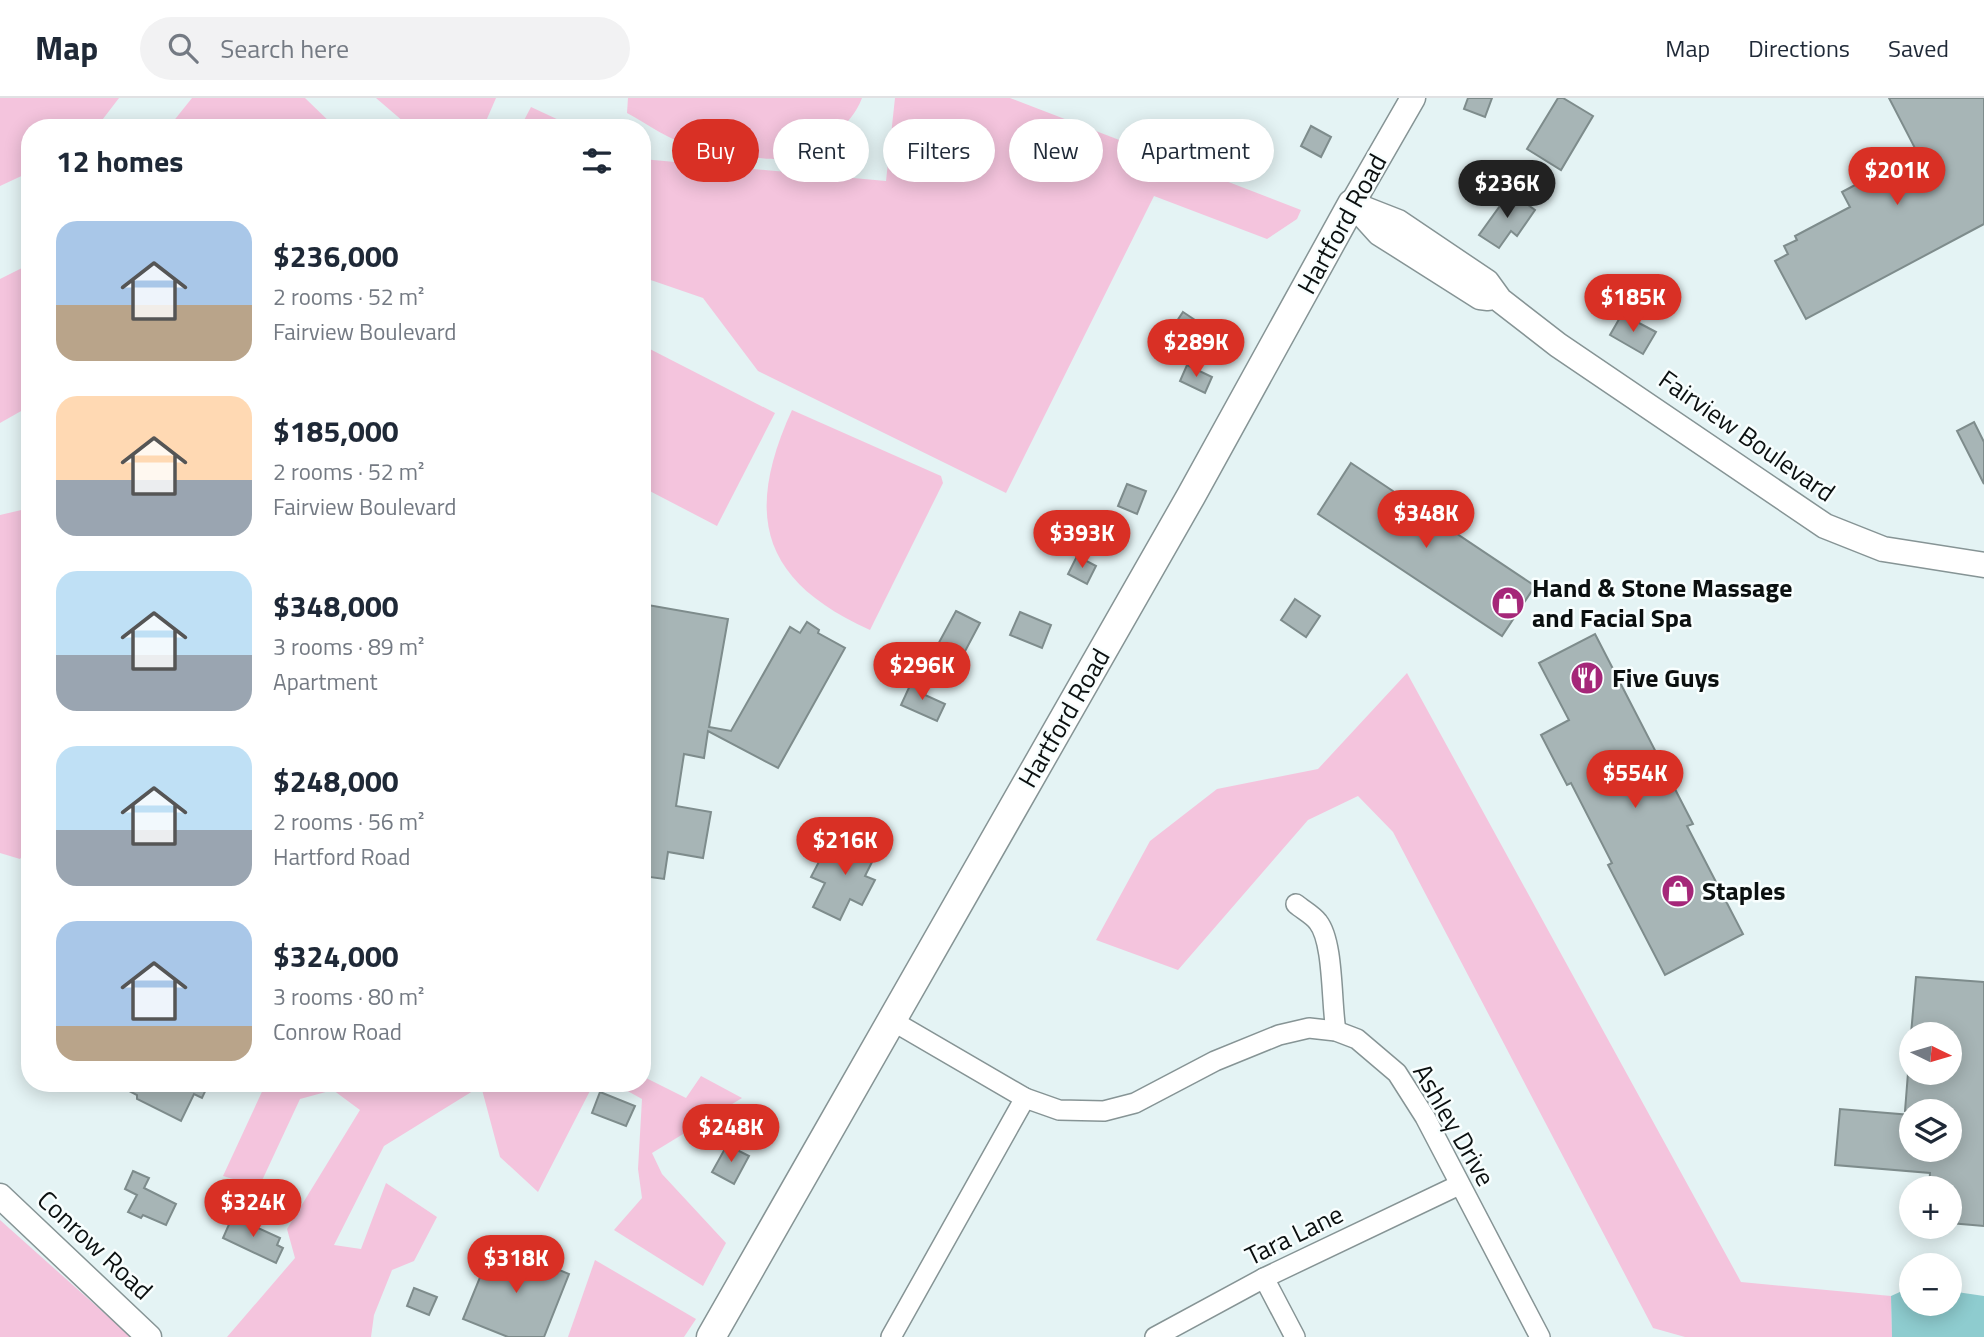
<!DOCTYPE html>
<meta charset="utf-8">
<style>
body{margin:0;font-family:"Titillium Web",sans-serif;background:#f2f2f3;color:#1f2937;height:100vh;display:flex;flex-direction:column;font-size:26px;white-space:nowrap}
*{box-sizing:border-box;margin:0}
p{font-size:23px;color:#747a83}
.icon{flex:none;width:38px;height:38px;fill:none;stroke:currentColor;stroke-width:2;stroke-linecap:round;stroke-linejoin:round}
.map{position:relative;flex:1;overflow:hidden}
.details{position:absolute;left:21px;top:21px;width:630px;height:973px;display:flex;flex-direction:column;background:#fff;border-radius:28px;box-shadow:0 4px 18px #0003}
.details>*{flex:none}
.top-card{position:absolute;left:672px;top:21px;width:665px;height:63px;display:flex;gap:14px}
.needle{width:46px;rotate:95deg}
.buttons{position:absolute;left:1899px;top:924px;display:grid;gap:14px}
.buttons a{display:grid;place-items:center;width:63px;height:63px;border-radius:50%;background:#fff;box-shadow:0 4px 18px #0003;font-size:35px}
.price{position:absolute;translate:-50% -60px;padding:0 16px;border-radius:24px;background:#d93025;color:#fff;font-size:23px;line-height:46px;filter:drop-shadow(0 2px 4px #0008)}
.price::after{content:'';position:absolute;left:50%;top:42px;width:21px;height:16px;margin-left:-10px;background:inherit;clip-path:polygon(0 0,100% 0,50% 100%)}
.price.on{background:#222;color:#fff}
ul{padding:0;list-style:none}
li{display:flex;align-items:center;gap:21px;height:175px;padding:0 35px}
li span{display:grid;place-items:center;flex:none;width:196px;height:140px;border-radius:21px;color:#555}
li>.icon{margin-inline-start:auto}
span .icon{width:84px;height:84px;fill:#fffc;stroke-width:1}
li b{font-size:30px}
h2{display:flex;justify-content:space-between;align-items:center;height:84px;padding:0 35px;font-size:30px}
.tag{padding:0 24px;border-radius:32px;background:#fff;box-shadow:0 4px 18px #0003;font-size:24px;line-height:63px}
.tag.on{background:#d93025;color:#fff}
header{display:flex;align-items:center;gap:42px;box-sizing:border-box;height:98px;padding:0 35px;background:#fff;border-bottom:2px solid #e0e1e3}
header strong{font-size:33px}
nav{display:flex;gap:38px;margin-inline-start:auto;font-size:24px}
.search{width:490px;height:63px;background:#f2f2f3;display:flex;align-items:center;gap:18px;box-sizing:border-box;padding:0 24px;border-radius:38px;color:#747a83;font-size:26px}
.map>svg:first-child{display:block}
.green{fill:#f4c4dd}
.water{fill:#8ecccf}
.building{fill:#a7b5b6;stroke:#7e8c8c;stroke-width:2}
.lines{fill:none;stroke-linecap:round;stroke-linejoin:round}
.minor-casing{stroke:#869495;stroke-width:22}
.tertiary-casing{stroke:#869495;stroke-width:27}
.secondary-casing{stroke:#869495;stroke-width:31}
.minor{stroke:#fff;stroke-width:19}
.tertiary{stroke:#fff;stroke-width:24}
.secondary{stroke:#fff;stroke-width:28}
.labels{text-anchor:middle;stroke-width:5;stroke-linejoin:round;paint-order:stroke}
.street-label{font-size:26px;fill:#0b1010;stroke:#f8fefe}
.poi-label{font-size:26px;font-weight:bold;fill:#0b1010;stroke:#f8fefe;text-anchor:start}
</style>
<header>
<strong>Map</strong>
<div class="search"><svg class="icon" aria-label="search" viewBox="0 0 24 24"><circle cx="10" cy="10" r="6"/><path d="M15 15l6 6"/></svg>Search here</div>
<nav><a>Map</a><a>Directions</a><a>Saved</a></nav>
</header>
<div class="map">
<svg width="1984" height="1239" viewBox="0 0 1984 1239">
<rect width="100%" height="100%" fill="#e4f3f4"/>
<g class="green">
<polygon points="0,0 119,0 96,30 30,30 30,74 0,88"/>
<polygon points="192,0 305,0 336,30 168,30"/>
<polygon points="376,0 496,0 483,30 411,30"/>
<path d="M628 0H862C852 28 815 57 785 61 766 63 714 54 694 49 671 43 647 26 627 15Z"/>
<polygon points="895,0 1010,0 1301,112 1297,121 1267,141 1154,98 1006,395 758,273 703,200 642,179 642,61 886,83"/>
<polygon points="531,9 576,30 520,30"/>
<polygon points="30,166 30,308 0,325 0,181"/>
<polygon points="642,247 775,315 717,428 642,389"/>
<path d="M792 312 941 378 943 385 870 532C761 483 744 417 792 312Z"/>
<polygon points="30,410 30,746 20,761 0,755 0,417"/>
<polygon points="1407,575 1741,1184 1891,1198 1892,1239 1685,1239 1653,1230 1393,734 1358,698 1308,722 1178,872 1096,842 1150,743 1217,691 1318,671"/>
<polygon points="642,978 686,1000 701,978 742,1000 652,1055 662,1076 726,1145 703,1188 614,1132 642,1100 638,1071 642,1001 613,985 642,985"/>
<polygon points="266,985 594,985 538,1094 500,1059 481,988 384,1048 334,1147 361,1151 386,1085 437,1119 414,1163 392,1172 374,1217 371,1239 227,1239 295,1160 287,1131 360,1012 333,992 300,1001 259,1089 223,1078"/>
<polygon points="0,1122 131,1239 0,1239"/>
<polygon points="595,1162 696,1221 684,1239 568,1239"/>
</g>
<polygon class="water" points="1911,1189 1911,1206 1950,1206 1950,1193 1984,1198 1984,1239 1892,1239 1891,1198"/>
<g class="building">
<polygon points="1468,0 1492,0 1485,19 1464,11"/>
<polygon points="1558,0 1563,0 1593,18 1561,72 1527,51"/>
<polygon points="1889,0 1984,0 1984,126 1806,221 1775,163 1788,156 1784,148 1797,142 1795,138 1850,109 1842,94 1917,54"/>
<polygon points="1311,28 1331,39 1321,59 1301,48"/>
<polygon points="1510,94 1535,112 1517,138 1511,133 1499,150 1479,137"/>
<polygon points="1183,214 1204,228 1192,245 1171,232"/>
<polygon points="1622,216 1656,234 1643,256 1610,237"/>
<polygon points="1187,267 1212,279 1205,295 1180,283"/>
<polygon points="1974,324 1984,344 1984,386 1957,333"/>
<polygon points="1351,365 1535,488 1502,538 1318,416"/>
<polygon points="1127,386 1146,393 1137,416 1118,408"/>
<polygon points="1077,458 1096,468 1087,486 1068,476"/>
<polygon points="1295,501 1320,518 1306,539 1281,522"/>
<polygon points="642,506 728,521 709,629 731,633 790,529 800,535 807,524 819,532 818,535 845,550 778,670 708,633 704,660 684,656 676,708 711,714 703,760 668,754 664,781 642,778"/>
<polygon points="956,513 980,525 953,576 929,563"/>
<polygon points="1020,514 1051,527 1042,550 1010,537"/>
<polygon points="1595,536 1693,726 1687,728 1743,836 1665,877 1608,767 1612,765 1571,685 1567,687 1541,637 1569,622 1539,565"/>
<polygon points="912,583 928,590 925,597 945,606 937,623 901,607"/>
<polygon points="854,735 880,748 865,778 875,782 862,807 850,801 840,822 813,809 825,785 811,779 824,754 840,762"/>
<polygon points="1916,879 1984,884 1984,1128 1950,1125 1950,1090 1929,1090 1930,1075 1835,1067 1840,1011 1911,1017 1911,1052 1950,1052 1950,1013 1905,1013 1908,975 1950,975 1950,936 1911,936"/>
<polygon points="114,985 209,985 202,1000 194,996 181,1023 137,1001 137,997"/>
<polygon points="600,994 635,1008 626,1028 592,1015"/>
<polygon points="727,1047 749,1058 734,1086 712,1074"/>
<polygon points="133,1073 149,1080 144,1090 176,1106 166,1127 143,1117 141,1120 128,1114 137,1097 125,1091"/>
<polygon points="234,1115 249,1122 247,1125 280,1140 277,1147 283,1150 276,1165 223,1140"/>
<polygon points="494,1145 569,1176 544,1239 508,1239 463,1221"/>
<polygon points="414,1190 437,1199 429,1217 407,1208"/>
</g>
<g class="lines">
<defs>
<g id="minor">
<path d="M1296 806C1303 812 1313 817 1318 824 1334 844 1331 905 1336 933"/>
<polyline points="891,922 1025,1000 1059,1012 1104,1013 1135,1005 1215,963 1279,937 1309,930 1336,933 1357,941 1397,975 1425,1019 1540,1239"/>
<polyline points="1264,1180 1295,1239"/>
<polyline points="891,1239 1025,1000"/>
<polyline points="1155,1239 1264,1180 1459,1087"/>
</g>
<g id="tertiary">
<polyline points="1352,106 1398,124 1487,184 1500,202 1558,247 1825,428 1883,451 1984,467"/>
<polyline points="1352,106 1413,0"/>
<polyline points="1360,114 1379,135 1480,199 1488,200"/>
<polyline points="0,1098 149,1239"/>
</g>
<polyline id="secondary" points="711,1239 1191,398 1352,106"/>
</defs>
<use href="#minor" class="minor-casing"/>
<use href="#tertiary" class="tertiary-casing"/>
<use href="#secondary" class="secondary-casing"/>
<use href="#minor" class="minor"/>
<use href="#tertiary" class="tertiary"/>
<use href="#secondary" class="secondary"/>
</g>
<defs>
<symbol id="shop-disc" viewBox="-11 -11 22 22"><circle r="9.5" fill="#a52779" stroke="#f8fefe"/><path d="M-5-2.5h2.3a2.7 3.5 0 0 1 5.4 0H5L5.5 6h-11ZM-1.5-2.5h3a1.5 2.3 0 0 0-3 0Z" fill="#fff"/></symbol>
<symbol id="restaurant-disc" viewBox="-11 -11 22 22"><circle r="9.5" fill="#a52779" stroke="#f8fefe"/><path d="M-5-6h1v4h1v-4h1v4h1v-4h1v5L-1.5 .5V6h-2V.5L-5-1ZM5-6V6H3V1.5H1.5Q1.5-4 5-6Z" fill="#fff"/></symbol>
</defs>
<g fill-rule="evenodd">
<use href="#shop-disc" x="1489" y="486" width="38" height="38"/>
<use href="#restaurant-disc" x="1568" y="561" width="38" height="38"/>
<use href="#shop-disc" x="1659" y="774" width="38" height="38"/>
</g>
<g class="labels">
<g class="street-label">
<text transform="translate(1342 126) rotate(-61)" y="9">Hartford Road</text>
<text transform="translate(1747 338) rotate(35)" y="9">Fairview Boulevard</text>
<text transform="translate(1064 620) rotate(-60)" y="9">Hartford Road</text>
<text transform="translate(1454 1027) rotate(60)" y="9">Ashley Drive</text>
<text transform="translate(1294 1137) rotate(-26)" y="9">Tara Lane</text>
<text transform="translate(95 1147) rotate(43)" y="9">Conrow Road</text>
</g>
<g class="poi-label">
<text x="1532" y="499">Hand &amp; Stone Massage<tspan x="1532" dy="30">and Facial Spa</tspan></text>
<text x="1612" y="589">Five Guys</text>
<text x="1702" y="802">Staples</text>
</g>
</g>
</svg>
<div class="buttons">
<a><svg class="needle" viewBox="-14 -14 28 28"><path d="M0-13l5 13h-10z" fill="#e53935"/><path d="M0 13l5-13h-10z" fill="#747a83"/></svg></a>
<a><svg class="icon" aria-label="layers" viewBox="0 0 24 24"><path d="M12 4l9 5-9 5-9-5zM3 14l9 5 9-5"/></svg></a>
<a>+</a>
<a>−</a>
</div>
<b class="price" style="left:1897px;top:109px">$201K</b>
<b class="price on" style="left:1507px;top:122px">$236K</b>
<b class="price" style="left:1633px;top:236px">$185K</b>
<b class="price" style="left:1196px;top:281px">$289K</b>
<b class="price" style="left:1426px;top:452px">$348K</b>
<b class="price" style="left:1082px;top:472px">$393K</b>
<b class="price" style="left:922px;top:604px">$296K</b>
<b class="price" style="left:1635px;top:712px">$554K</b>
<b class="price" style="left:845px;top:779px">$216K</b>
<b class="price" style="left:731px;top:1066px">$248K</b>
<b class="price" style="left:253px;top:1141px">$324K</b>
<b class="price" style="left:516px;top:1197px">$318K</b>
<div class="top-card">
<a class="tag on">Buy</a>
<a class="tag">Rent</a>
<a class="tag">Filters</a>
<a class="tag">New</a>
<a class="tag">Apartment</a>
</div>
<section class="details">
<h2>12 homes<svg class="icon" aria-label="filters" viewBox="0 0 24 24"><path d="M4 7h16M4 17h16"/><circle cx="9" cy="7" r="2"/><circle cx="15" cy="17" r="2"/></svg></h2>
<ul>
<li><span style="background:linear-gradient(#a9c7e8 60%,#b9a48a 0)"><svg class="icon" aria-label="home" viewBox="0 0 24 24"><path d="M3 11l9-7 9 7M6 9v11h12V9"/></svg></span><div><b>$236,000</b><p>2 rooms · 52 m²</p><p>Fairview Boulevard</p></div></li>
<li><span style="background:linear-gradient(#ffd9b3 60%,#9aa5b1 0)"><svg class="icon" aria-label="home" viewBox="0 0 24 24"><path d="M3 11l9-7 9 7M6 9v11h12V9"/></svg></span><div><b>$185,000</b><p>2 rooms · 52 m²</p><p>Fairview Boulevard</p></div></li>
<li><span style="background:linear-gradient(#bfe0f5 60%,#9aa5b1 0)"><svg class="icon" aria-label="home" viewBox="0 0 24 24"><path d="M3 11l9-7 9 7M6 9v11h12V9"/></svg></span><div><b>$348,000</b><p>3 rooms · 89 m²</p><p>Apartment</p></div></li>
<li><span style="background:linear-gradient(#bfe0f5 60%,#9aa5b1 0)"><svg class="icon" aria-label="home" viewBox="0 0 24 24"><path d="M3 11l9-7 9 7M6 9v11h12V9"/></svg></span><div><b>$248,000</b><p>2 rooms · 56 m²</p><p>Hartford Road</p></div></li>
<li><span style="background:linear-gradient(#a9c7e8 75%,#b9a48a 0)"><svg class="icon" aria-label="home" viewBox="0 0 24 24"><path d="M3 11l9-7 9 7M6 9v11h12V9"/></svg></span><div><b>$324,000</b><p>3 rooms · 80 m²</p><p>Conrow Road</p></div></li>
</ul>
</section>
</div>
